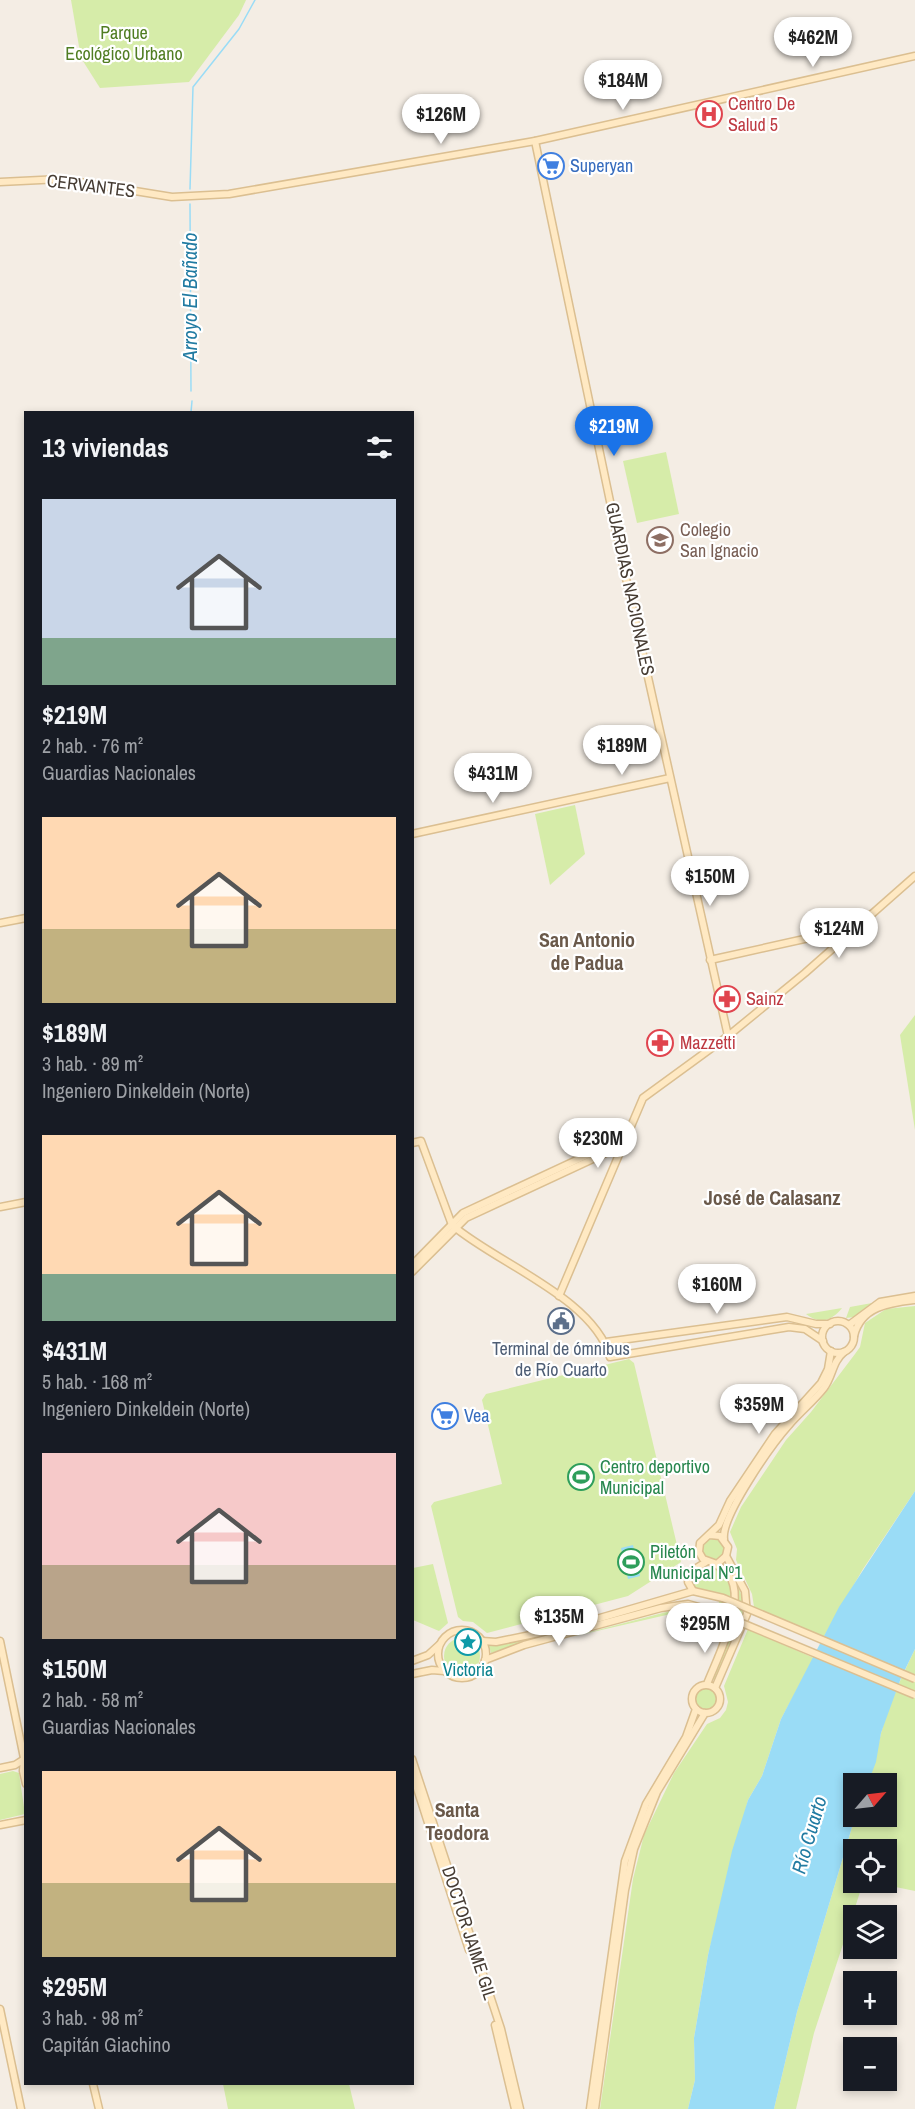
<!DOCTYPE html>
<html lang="es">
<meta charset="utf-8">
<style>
body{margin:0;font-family:"Archivo Narrow",sans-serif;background:#242831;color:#f1f3f6;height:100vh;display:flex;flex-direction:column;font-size:22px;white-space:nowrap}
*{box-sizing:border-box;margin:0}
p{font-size:20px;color:#9ea1a6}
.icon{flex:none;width:33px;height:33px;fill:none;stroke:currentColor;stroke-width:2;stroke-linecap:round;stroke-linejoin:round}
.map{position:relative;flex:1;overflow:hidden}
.sheet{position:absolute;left:24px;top:411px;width:390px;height:1674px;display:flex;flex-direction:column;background:#171b24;border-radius:0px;box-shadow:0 3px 9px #0003}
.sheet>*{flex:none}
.needle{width:39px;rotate:62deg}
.controls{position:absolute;left:843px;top:1773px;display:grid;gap:12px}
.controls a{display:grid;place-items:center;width:54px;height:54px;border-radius:0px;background:#171b24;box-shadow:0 3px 9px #0003;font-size:30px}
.price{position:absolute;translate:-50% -51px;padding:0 14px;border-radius:21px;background:#fff;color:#222;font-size:20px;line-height:39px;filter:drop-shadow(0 2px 3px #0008)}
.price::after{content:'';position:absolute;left:50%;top:36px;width:18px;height:14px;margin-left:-9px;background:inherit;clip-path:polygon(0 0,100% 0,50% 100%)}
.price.current{background:#1a73e8;color:#fff}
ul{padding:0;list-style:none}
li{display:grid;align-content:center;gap:12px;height:318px;padding:0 18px}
li span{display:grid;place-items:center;height:186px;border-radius:0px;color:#555}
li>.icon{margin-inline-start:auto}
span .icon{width:108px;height:108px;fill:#fffc;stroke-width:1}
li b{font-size:26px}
h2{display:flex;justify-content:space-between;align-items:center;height:72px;padding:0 18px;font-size:26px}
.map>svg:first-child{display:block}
.green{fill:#d6eca9}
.water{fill:#9adcf6}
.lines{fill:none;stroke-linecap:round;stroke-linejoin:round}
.stream{stroke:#9adcf6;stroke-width:1.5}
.secondary-casing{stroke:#dbbf91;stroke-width:9}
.secondary{stroke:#ffe9c3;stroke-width:6}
.secondary-bridge-casing{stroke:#dbbf91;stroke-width:9;stroke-linecap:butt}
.secondary-bridge{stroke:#ffe9c3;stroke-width:6}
.labels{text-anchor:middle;stroke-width:4.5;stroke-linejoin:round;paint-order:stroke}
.park-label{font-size:18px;fill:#507d22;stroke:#fff}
.health-label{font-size:18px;fill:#be3a42;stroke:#fff;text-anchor:start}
.shop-label{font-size:18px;fill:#366cbe;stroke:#fff;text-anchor:start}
.street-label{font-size:18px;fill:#463c33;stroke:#fff}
.education-label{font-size:18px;fill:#785e54;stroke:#fff;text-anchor:start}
.service-label{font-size:18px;fill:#4e5e75;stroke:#fff}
.leisure-label{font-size:18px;fill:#27864d;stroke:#fff;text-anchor:start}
.culture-label{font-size:18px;fill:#0d838f;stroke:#fff}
.water-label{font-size:20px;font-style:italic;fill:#217ba2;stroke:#fff}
.neighbourhood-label{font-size:20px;font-weight:bold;fill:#6a594a;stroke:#fff}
</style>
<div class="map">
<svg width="915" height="2109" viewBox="0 0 915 2109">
<rect width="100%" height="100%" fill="#f4ede4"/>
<g class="green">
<polygon points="71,0 246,0 239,15 189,82 100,88 81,58"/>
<polygon points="666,452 679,514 637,523 623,461"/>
<polygon points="575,805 585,854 550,885 535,814"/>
<polygon points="915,1015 915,1130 900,1035"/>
<polygon points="872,1303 854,1317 846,1318 850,1307"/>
<polygon points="915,1306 915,1491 863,1569 823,1638 754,1607 752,1594 736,1560 737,1549 730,1532 741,1507 786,1440 811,1412 855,1354 860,1347 865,1323 886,1309"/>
<path d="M842 1308C832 1321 819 1325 806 1314Z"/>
<polygon points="629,1359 634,1363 681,1562 628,1596 487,1633 473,1622 463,1621 458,1617 431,1506 434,1502 502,1484 482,1400 486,1394"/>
<circle cx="714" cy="1550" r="11"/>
<path d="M726 1563C738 1586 749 1600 740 1627L734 1624C741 1601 740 1583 723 1565Z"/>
<polygon points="433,1564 448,1623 439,1631 413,1620 413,1568"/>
<path d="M704 1567C744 1569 731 1605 723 1630 710 1618 693 1613 675 1613L571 1637 674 1610 689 1608 714 1616 722 1594 695 1588 692 1582 693 1573Z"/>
<polygon points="733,1627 739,1629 716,1681 712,1679"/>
<polygon points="748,1629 814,1658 781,1719 762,1776 748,1800 708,1955 694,2038 695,2080 688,2109 600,2109 633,1879 644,1835 674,1773 707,1724 720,1718 726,1710 728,1702 724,1686"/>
<polygon points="548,1635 491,1653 489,1646"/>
<circle cx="462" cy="1656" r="18"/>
<path d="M915 1649V1891L876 1883 886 1882V1850H854V1882L863 1883 814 2033 796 2109H774L797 2012 855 1817 886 1816V1784L868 1783C874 1767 877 1751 881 1733 889 1704 902 1676 915 1649Z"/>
<circle cx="706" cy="1699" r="11"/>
<polygon points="13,1771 19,1773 25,1814 0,1820 0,1774"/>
<polygon points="223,2084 349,2084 355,2109 228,2109"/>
</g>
<g class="water">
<polygon points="915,1491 915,1649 901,1678 881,1733 876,1762 868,1783 854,1784 855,1817 797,2012 774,2109 688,2109 695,2080 694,2038 708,1955 732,1851 748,1800 762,1776 781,1719 839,1607"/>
<polygon points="633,1545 640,1576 628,1579 621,1548"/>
</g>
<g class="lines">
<g class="stream">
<polyline points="190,189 193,87 239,29 255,0"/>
<polyline points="190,204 191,391"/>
<polyline points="191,412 192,401"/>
</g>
<defs>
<g id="secondary">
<polyline points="535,141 627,583 728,1036"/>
<polyline points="0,182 61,179 172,197 229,194 535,141 915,56"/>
<polyline points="412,834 670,778"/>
<polyline points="0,923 26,918"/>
<polyline points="710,960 854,928"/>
<polyline points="412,1143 421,1141 452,1225"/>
<polyline points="0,1207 26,1202"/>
<path d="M452 1225C496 1263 594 1298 610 1357L789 1327 805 1329 823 1341"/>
<polyline points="412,1265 463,1213 626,1137"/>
<polyline points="412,1272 466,1218 623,1145"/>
<polyline points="559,1296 643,1098 728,1036 805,973 915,876"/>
<circle cx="838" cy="1337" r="16"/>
<polyline points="849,1325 880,1302 915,1296"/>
<path d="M854 1336C861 1306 890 1303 915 1300"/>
<polyline points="606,1342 787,1317 816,1324 830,1324"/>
<polyline points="710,1535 720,1536 728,1547 726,1556 717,1564 703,1559 699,1552 700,1543 719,1525 730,1501 775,1434 821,1383 828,1369 831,1351"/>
<path d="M724 1539C721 1516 772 1444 789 1425 800 1412 814 1401 824 1388 833 1376 832 1362 844 1352"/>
<polyline points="693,1591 688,1582 690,1572 706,1562"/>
<circle cx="462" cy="1654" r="24"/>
<polyline points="0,1641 24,1758 23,1771 26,1784"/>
<polyline points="482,1641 496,1642 569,1627 693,1591 723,1598"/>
<polyline points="485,1660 524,1645 661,1608 688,1604 713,1611"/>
<polyline points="412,1661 428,1655 439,1645"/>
<polyline points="412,1674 432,1670 444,1671"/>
<path d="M707 1684C718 1655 760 1579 713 1564"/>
<circle cx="706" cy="1699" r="14"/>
<polyline points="715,1688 747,1614 745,1591 726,1556"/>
<polyline points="412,1759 501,2029 520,2109"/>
<polyline points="0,1768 15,1765 26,1758"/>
<polyline points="412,1773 469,1950"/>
<polyline points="0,1825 26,1820"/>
<polyline points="0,2009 21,2109"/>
<polyline points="495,2025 515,2109"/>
<polyline points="93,2084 99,2109"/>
<polyline points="590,2109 625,1861 646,1804 686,1737 696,1709"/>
<polyline points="595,2109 625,1890 634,1849 657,1792 705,1713"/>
</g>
</defs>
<use href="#secondary" class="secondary-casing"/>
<use href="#secondary" class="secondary"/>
<defs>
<g id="secondary-bridge">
<polyline points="723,1598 915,1679"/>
<polyline points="713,1611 915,1695"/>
</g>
</defs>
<use href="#secondary-bridge" class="secondary-bridge-casing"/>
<use href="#secondary-bridge" class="secondary-bridge"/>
</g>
<defs>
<symbol id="hospital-ring" viewBox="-11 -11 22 22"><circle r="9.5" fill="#fff" stroke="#e0444e" stroke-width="1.5"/><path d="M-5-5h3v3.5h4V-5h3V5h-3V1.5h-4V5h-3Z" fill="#e0444e"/></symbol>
<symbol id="supermarket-ring" viewBox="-11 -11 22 22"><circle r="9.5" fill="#fff" stroke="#3f7fe0" stroke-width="1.5"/><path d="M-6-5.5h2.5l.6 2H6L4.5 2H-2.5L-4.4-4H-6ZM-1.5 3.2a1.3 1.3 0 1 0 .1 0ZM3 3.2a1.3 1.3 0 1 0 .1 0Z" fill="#3f7fe0"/></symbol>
<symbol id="university-ring" viewBox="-11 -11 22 22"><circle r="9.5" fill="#fff" stroke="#8d6e63" stroke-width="1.5"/><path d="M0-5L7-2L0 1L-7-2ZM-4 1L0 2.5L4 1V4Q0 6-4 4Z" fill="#8d6e63"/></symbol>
<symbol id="pharmacy-ring" viewBox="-11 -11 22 22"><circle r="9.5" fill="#fff" stroke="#e0444e" stroke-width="1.5"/><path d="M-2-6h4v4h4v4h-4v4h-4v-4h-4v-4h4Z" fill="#e0444e"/></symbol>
<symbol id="civic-ring" viewBox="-11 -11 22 22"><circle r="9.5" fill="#fff" stroke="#5c6f8a" stroke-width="1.5"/><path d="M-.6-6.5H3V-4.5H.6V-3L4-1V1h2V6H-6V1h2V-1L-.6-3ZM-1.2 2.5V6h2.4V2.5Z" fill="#5c6f8a"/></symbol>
<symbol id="stadium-ring" viewBox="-11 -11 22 22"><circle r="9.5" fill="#fff" stroke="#2e9e5b" stroke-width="1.5"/><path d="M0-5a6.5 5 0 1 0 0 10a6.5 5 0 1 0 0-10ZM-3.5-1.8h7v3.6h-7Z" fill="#2e9e5b"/></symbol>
<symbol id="sight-ring" viewBox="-11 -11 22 22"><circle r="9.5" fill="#fff" stroke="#0f9aa8" stroke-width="1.5"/><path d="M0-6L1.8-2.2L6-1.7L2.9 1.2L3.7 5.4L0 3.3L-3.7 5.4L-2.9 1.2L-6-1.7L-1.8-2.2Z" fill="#0f9aa8"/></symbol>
</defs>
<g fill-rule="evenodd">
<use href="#hospital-ring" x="694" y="99" width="30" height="30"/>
<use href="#supermarket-ring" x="536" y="151" width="30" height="30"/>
<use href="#university-ring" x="645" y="525" width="30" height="30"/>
<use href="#pharmacy-ring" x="712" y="984" width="30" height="30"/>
<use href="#pharmacy-ring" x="645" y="1028" width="30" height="30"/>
<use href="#civic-ring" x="546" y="1306" width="30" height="30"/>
<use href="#supermarket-ring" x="430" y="1401" width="30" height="30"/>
<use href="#stadium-ring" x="566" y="1462" width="30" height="30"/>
<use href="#stadium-ring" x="616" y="1547" width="30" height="30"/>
<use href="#sight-ring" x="453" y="1627" width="30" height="30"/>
</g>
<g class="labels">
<g class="park-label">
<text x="124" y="39">Parque<tspan x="124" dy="21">Ecológico Urbano</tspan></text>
</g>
<g class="health-label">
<text x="728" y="110">Centro De<tspan x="728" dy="21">Salud 5</tspan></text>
<text x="746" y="1005">Sainz</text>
<text x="680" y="1049">Mazzetti</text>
</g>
<g class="shop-label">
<text x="570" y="172">Superyan</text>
<text x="464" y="1422">Vea</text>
</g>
<g class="street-label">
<text transform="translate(91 186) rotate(7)" y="6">CERVANTES</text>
<text transform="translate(630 589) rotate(78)" y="6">GUARDIAS NACIONALES</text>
<text transform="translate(469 1933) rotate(72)" y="6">DOCTOR JAIME GIL</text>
</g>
<g class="education-label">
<text x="680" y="536">Colegio<tspan x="680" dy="21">San Ignacio</tspan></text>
</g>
<g class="service-label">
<text x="561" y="1355">Terminal de ómnibus<tspan x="561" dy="21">de Río Cuarto</tspan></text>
</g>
<g class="leisure-label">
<text x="600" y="1473">Centro deportivo<tspan x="600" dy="21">Municipal</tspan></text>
<text x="650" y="1558">Piletón<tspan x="650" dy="21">Municipal Nº1</tspan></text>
</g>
<g class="culture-label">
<text x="468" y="1676">Victoria</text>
</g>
<g class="water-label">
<text transform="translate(190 297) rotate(-90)" y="7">Arroyo El Bañado</text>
<text transform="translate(809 1835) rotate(-74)" y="7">Río Cuarto</text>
</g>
<g class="neighbourhood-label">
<text x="587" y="947">San Antonio<tspan x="587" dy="23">de Padua</tspan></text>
<text x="772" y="1205">José de Calasanz</text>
<text x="457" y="1817">Santa<tspan x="457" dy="23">Teodora</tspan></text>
</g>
</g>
</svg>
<div class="controls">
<a><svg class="needle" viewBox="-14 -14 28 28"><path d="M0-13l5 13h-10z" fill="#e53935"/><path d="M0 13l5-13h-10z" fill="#9ea1a6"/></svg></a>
<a><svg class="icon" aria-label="locate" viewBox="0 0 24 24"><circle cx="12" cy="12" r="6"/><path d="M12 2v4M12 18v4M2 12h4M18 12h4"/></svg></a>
<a><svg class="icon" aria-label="layers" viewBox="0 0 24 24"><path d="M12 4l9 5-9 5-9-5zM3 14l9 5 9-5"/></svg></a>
<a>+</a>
<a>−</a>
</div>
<b class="price" style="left:813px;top:68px">$462M</b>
<b class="price" style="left:623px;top:111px">$184M</b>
<b class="price" style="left:441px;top:145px">$126M</b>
<b class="price current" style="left:614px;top:457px">$219M</b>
<b class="price" style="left:622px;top:776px">$189M</b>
<b class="price" style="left:493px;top:804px">$431M</b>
<b class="price" style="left:710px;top:907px">$150M</b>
<b class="price" style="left:839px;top:959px">$124M</b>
<b class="price" style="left:598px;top:1169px">$230M</b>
<b class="price" style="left:717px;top:1315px">$160M</b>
<b class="price" style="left:759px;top:1435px">$359M</b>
<b class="price" style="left:559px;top:1647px">$135M</b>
<b class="price" style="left:705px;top:1654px">$295M</b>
<section class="sheet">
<h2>13 viviendas<svg class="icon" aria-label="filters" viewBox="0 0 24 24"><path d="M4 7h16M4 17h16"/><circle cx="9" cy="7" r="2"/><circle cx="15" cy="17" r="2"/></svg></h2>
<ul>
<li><span style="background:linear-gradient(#c9d6e8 75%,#7fa58c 0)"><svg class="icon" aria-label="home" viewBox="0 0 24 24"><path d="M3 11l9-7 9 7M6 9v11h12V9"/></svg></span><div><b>$219M</b><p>2 hab. · 76 m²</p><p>Guardias Nacionales</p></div></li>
<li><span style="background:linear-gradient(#ffd9b3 60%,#c2b280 0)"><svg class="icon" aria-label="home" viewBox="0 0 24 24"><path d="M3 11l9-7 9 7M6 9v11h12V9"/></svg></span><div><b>$189M</b><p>3 hab. · 89 m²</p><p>Ingeniero Dinkeldein (Norte)</p></div></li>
<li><span style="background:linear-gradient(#ffd9b3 75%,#7fa58c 0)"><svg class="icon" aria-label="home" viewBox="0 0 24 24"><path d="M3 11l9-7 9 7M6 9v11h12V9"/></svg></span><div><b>$431M</b><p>5 hab. · 168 m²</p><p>Ingeniero Dinkeldein (Norte)</p></div></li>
<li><span style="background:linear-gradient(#f6c9c9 60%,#b9a48a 0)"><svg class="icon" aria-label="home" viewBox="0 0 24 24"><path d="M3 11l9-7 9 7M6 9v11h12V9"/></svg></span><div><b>$150M</b><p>2 hab. · 58 m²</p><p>Guardias Nacionales</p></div></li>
<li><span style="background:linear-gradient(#ffd9b3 60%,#c2b280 0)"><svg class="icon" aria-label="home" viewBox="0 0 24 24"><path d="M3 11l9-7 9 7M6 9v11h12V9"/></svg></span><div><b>$295M</b><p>3 hab. · 98 m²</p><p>Capitán Giachino</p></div></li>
</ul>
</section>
</div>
